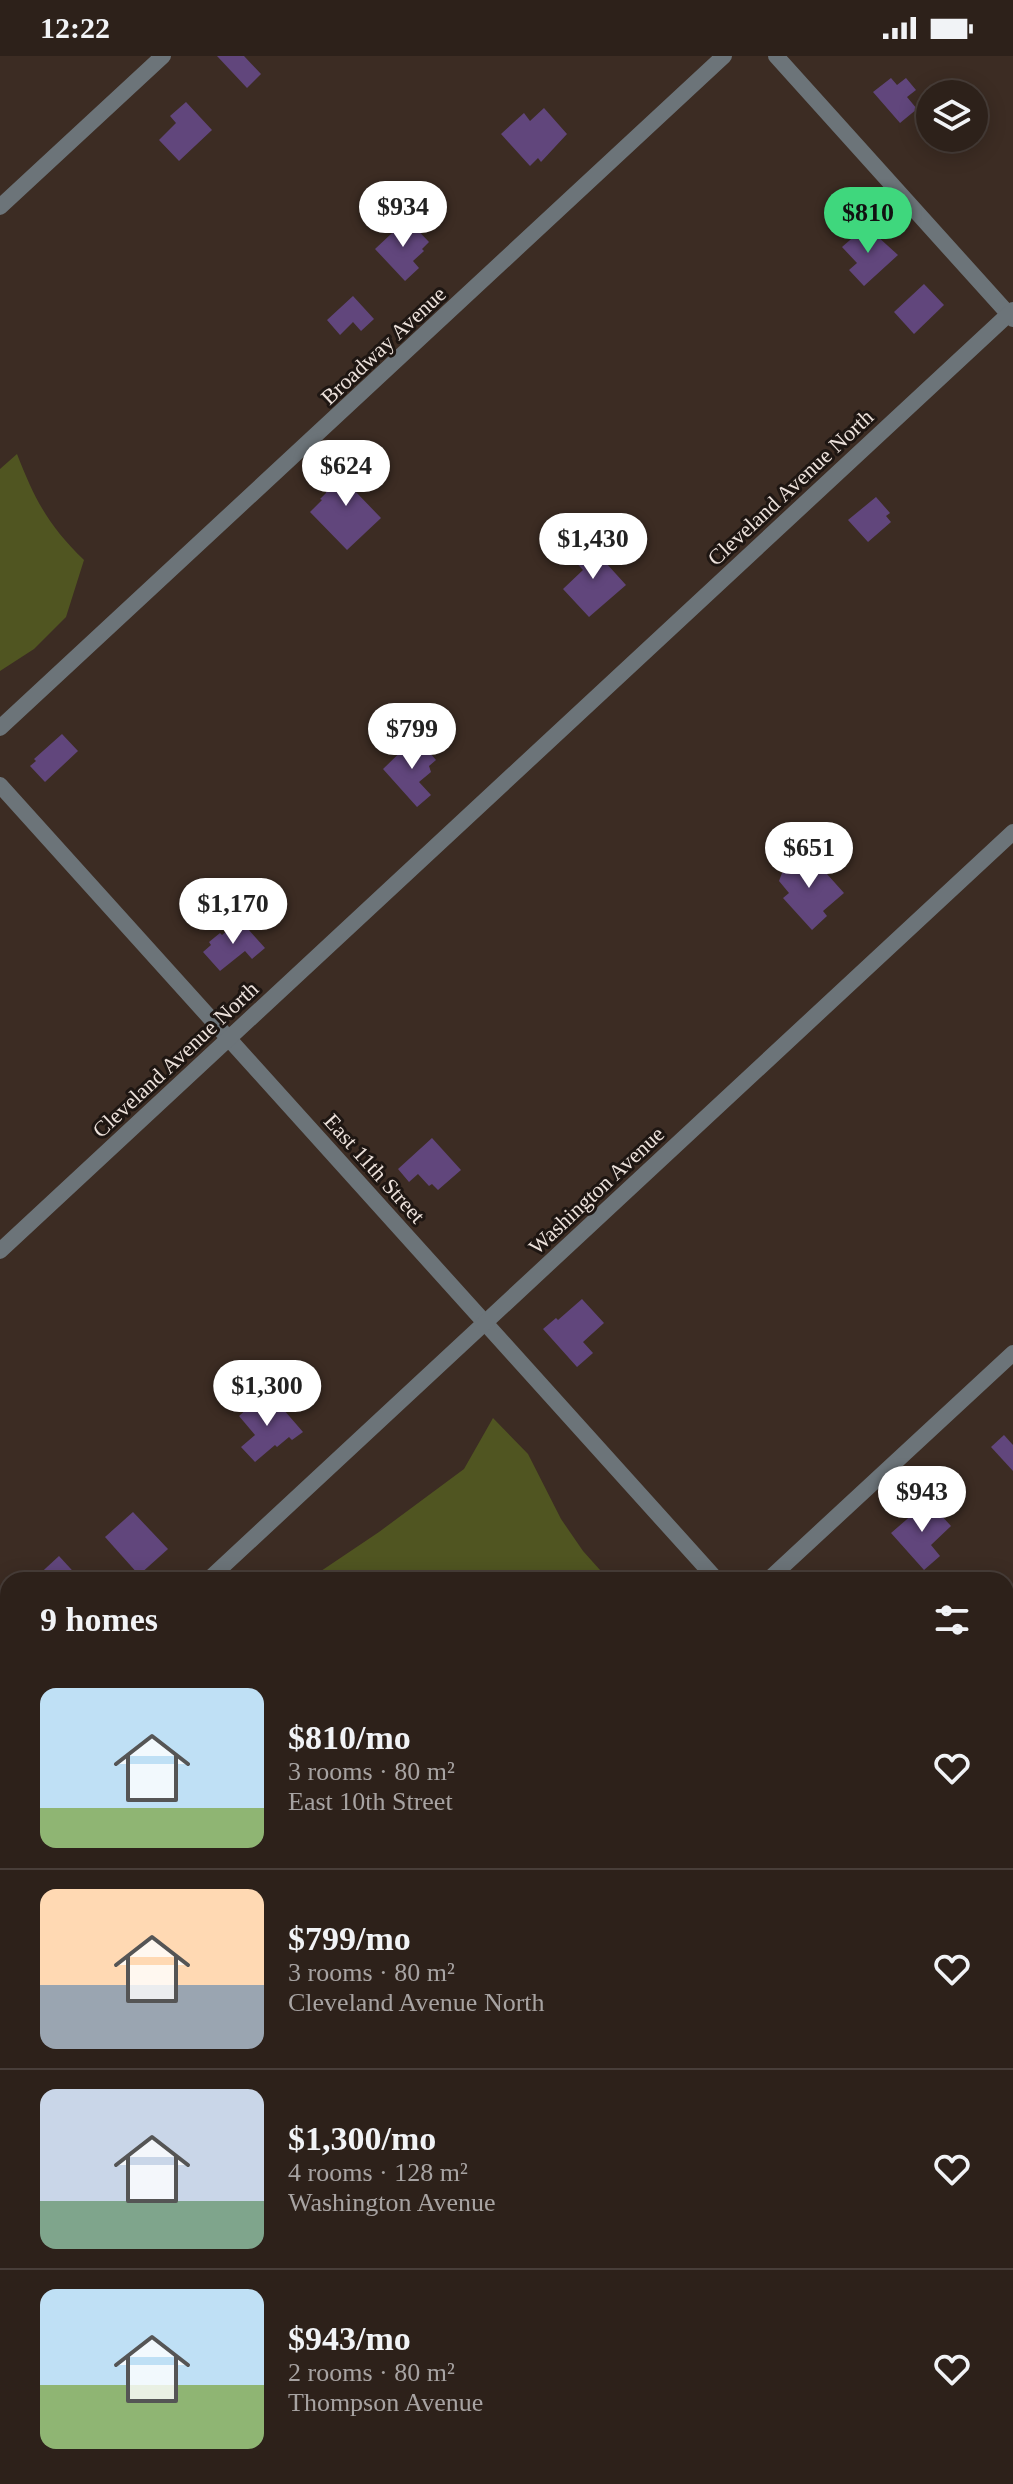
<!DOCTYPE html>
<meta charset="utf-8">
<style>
body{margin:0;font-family:Georgia,serif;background:#392e27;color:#f1f3f6;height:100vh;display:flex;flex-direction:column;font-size:30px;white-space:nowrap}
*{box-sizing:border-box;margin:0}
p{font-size:26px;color:#a7a3a2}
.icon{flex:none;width:44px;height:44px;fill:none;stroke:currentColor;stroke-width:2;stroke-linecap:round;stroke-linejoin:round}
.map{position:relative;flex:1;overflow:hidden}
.panel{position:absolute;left:0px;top:1516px;width:1014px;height:912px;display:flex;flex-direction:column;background:#2d211a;border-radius:24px 24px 0 0;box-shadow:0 4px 20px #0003,0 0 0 2px #483e39}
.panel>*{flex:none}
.fabs{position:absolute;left:916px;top:24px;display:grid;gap:16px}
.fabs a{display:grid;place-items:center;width:72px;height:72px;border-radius:50%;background:#2d211a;box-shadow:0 4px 20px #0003,0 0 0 2px #483e39;font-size:40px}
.price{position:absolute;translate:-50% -68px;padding:0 18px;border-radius:28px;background:#fff;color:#222;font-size:26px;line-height:52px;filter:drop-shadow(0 2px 4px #0008)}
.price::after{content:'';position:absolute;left:50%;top:48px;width:24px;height:18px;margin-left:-12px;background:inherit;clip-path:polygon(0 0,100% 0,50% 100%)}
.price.selected{background:#3fd77d;color:#111}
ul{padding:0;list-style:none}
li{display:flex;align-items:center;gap:24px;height:200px;padding:0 40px}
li+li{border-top:2px solid #483e39}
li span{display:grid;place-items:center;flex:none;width:224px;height:160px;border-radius:16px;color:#555}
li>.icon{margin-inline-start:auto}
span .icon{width:96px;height:96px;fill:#fffc;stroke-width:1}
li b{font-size:34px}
h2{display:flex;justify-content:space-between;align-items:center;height:96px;padding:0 40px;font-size:34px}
.status{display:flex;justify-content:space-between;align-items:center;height:56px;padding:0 40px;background:#2d211a;direction:ltr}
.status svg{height:22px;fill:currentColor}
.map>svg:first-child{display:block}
.green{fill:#505521}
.building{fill:#61467c}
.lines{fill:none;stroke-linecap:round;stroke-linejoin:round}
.street{stroke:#6c7479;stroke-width:16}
.secondary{stroke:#8d9ba2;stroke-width:16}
.labels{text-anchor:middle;stroke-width:6;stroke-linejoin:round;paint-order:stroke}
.street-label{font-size:22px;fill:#ece1db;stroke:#1e1612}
</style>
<div class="status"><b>12:22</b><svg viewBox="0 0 49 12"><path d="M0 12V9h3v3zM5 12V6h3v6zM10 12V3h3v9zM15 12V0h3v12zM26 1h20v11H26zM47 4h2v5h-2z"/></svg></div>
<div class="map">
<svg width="1013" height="2428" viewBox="0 0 1013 2428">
<rect width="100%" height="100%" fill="#3c2c23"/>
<g class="green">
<path d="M17 398C35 444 48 469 84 504L66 561 34 593 0 615V413Z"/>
<polygon points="493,1362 528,1398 561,1463 583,1495 609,1524 316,1524 321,1515 379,1476 464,1413"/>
<polygon points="8,1867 8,2278 0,2269 0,1890"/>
<polygon points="136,2420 277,2420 293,2428 143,2428"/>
<polygon points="386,2420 669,2420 673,2428 381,2428"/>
</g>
<g class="building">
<polygon points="217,0 244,0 261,18 247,32"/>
<polygon points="891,22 897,29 906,22 916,34 907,41 917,53 900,67 873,36"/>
<polygon points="186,46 212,74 179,105 159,84 176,67 170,60"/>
<polygon points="544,52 567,78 541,106 538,102 530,110 501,78 524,57 530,65"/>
<polygon points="407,163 429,186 422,193 424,195 413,205 419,212 405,225 375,193"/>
<polygon points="866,170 898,199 864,230 849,214 857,207 842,191"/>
<polygon points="924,228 944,249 914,278 894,256"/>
<polygon points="353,240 374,263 361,275 353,266 340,279 327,264"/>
<polygon points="353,406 368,422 355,435 381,462 347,494 310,456 322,444 320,443 326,437 326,432"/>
<polygon points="876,441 890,457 886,460 891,466 868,486 848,464"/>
<polygon points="586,485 626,529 589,561 563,533 583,514 570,500"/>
<polygon points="62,678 78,695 45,726 30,710 36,705 34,703"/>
<polygon points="416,681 436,704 429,710 431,716 419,726 431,739 417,751 383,713"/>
<polygon points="809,798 844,837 823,855 827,860 812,874 783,842 789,837 779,825 782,817 801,800"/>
<polygon points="240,864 265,892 252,903 245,895 220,915 203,896 211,889 209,886 220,877 222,879"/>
<polygon points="432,1082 461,1114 438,1134 432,1128 429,1130 418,1118 409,1126 398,1113"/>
<polygon points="582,1243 604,1267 583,1286 593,1297 577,1311 543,1273 556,1262 558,1264"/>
<polygon points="259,1342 269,1353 277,1346 303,1376 292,1384 289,1381 277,1391 275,1389 255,1406 241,1391 255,1379 239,1360"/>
<polygon points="1004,1379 1013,1389 1013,1415 991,1391"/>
<polygon points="928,1445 951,1470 931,1489 940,1500 924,1514 891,1477"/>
<polygon points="133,1456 168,1493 139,1519 105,1481"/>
<polygon points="59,1500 81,1524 33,1524"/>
</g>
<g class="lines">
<g class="street">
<polyline points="776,0 1013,263"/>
<polyline points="0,151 163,0"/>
<polyline points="0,672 724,0"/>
<polyline points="0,729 717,1524"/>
<polyline points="0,1195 1013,254"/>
<polyline points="208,1524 1013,776"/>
<polyline points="768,1524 1013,1297"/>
<polyline points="0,1717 8,1710"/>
<polyline points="1006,1827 1013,1820"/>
<polyline points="1006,1845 1013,1853"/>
<polyline points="1006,2348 1013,2341"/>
<polyline points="358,2428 367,2420"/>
<polyline points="920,2428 928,2420"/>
</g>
<g class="secondary">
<polyline points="0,2316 8,2325"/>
<polyline points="94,2420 101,2428"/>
</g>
</g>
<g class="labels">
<g class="street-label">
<text transform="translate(383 289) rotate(-43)" y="8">Broadway Avenue</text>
<text transform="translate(790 431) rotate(-43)" y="8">Cleveland Avenue North</text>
<text transform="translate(175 1003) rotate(-43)" y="8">Cleveland Avenue North</text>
<text transform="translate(375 1112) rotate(48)" y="8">East 11th Street</text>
<text transform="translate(596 1134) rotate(-43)" y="8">Washington Avenue</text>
</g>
</g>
</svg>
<div class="fabs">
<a><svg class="icon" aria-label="layers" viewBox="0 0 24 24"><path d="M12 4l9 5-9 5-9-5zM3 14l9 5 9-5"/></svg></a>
</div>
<b class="price" style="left:403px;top:193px">$934</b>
<b class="price selected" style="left:868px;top:199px">$810</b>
<b class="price" style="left:346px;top:452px">$624</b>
<b class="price" style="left:593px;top:525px">$1,430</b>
<b class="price" style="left:412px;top:715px">$799</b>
<b class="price" style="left:809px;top:834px">$651</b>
<b class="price" style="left:233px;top:890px">$1,170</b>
<b class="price" style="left:267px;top:1372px">$1,300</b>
<b class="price" style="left:922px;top:1478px">$943</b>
<section class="panel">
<h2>9 homes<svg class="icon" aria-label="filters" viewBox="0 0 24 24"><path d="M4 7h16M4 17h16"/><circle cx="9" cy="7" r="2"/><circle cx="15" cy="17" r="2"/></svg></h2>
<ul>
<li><span style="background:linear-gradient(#bfe0f5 75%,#8fb573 0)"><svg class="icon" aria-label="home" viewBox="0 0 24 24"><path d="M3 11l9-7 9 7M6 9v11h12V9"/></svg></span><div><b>$810/mo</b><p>3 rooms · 80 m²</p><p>East 10th Street</p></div><svg class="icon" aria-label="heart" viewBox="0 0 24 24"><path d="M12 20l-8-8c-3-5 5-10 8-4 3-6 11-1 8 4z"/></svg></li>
<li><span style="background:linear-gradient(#ffd9b3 60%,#9aa5b1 0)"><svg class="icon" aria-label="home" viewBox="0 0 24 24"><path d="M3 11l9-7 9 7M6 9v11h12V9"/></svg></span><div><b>$799/mo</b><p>3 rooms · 80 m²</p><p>Cleveland Avenue North</p></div><svg class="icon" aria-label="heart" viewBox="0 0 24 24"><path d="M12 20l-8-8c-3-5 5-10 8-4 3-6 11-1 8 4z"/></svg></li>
<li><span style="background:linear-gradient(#c9d6e8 70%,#7fa58c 0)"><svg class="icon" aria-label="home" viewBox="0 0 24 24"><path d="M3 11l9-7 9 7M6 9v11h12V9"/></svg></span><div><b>$1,300/mo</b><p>4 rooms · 128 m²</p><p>Washington Avenue</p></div><svg class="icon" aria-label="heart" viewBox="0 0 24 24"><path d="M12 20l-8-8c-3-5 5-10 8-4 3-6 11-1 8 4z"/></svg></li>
<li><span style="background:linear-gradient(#bfe0f5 60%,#8fb573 0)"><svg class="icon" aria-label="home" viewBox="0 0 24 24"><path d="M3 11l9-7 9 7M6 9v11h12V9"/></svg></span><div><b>$943/mo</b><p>2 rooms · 80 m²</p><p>Thompson Avenue</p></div><svg class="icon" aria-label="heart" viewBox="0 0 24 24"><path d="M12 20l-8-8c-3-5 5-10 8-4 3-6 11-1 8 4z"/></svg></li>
</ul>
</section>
</div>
